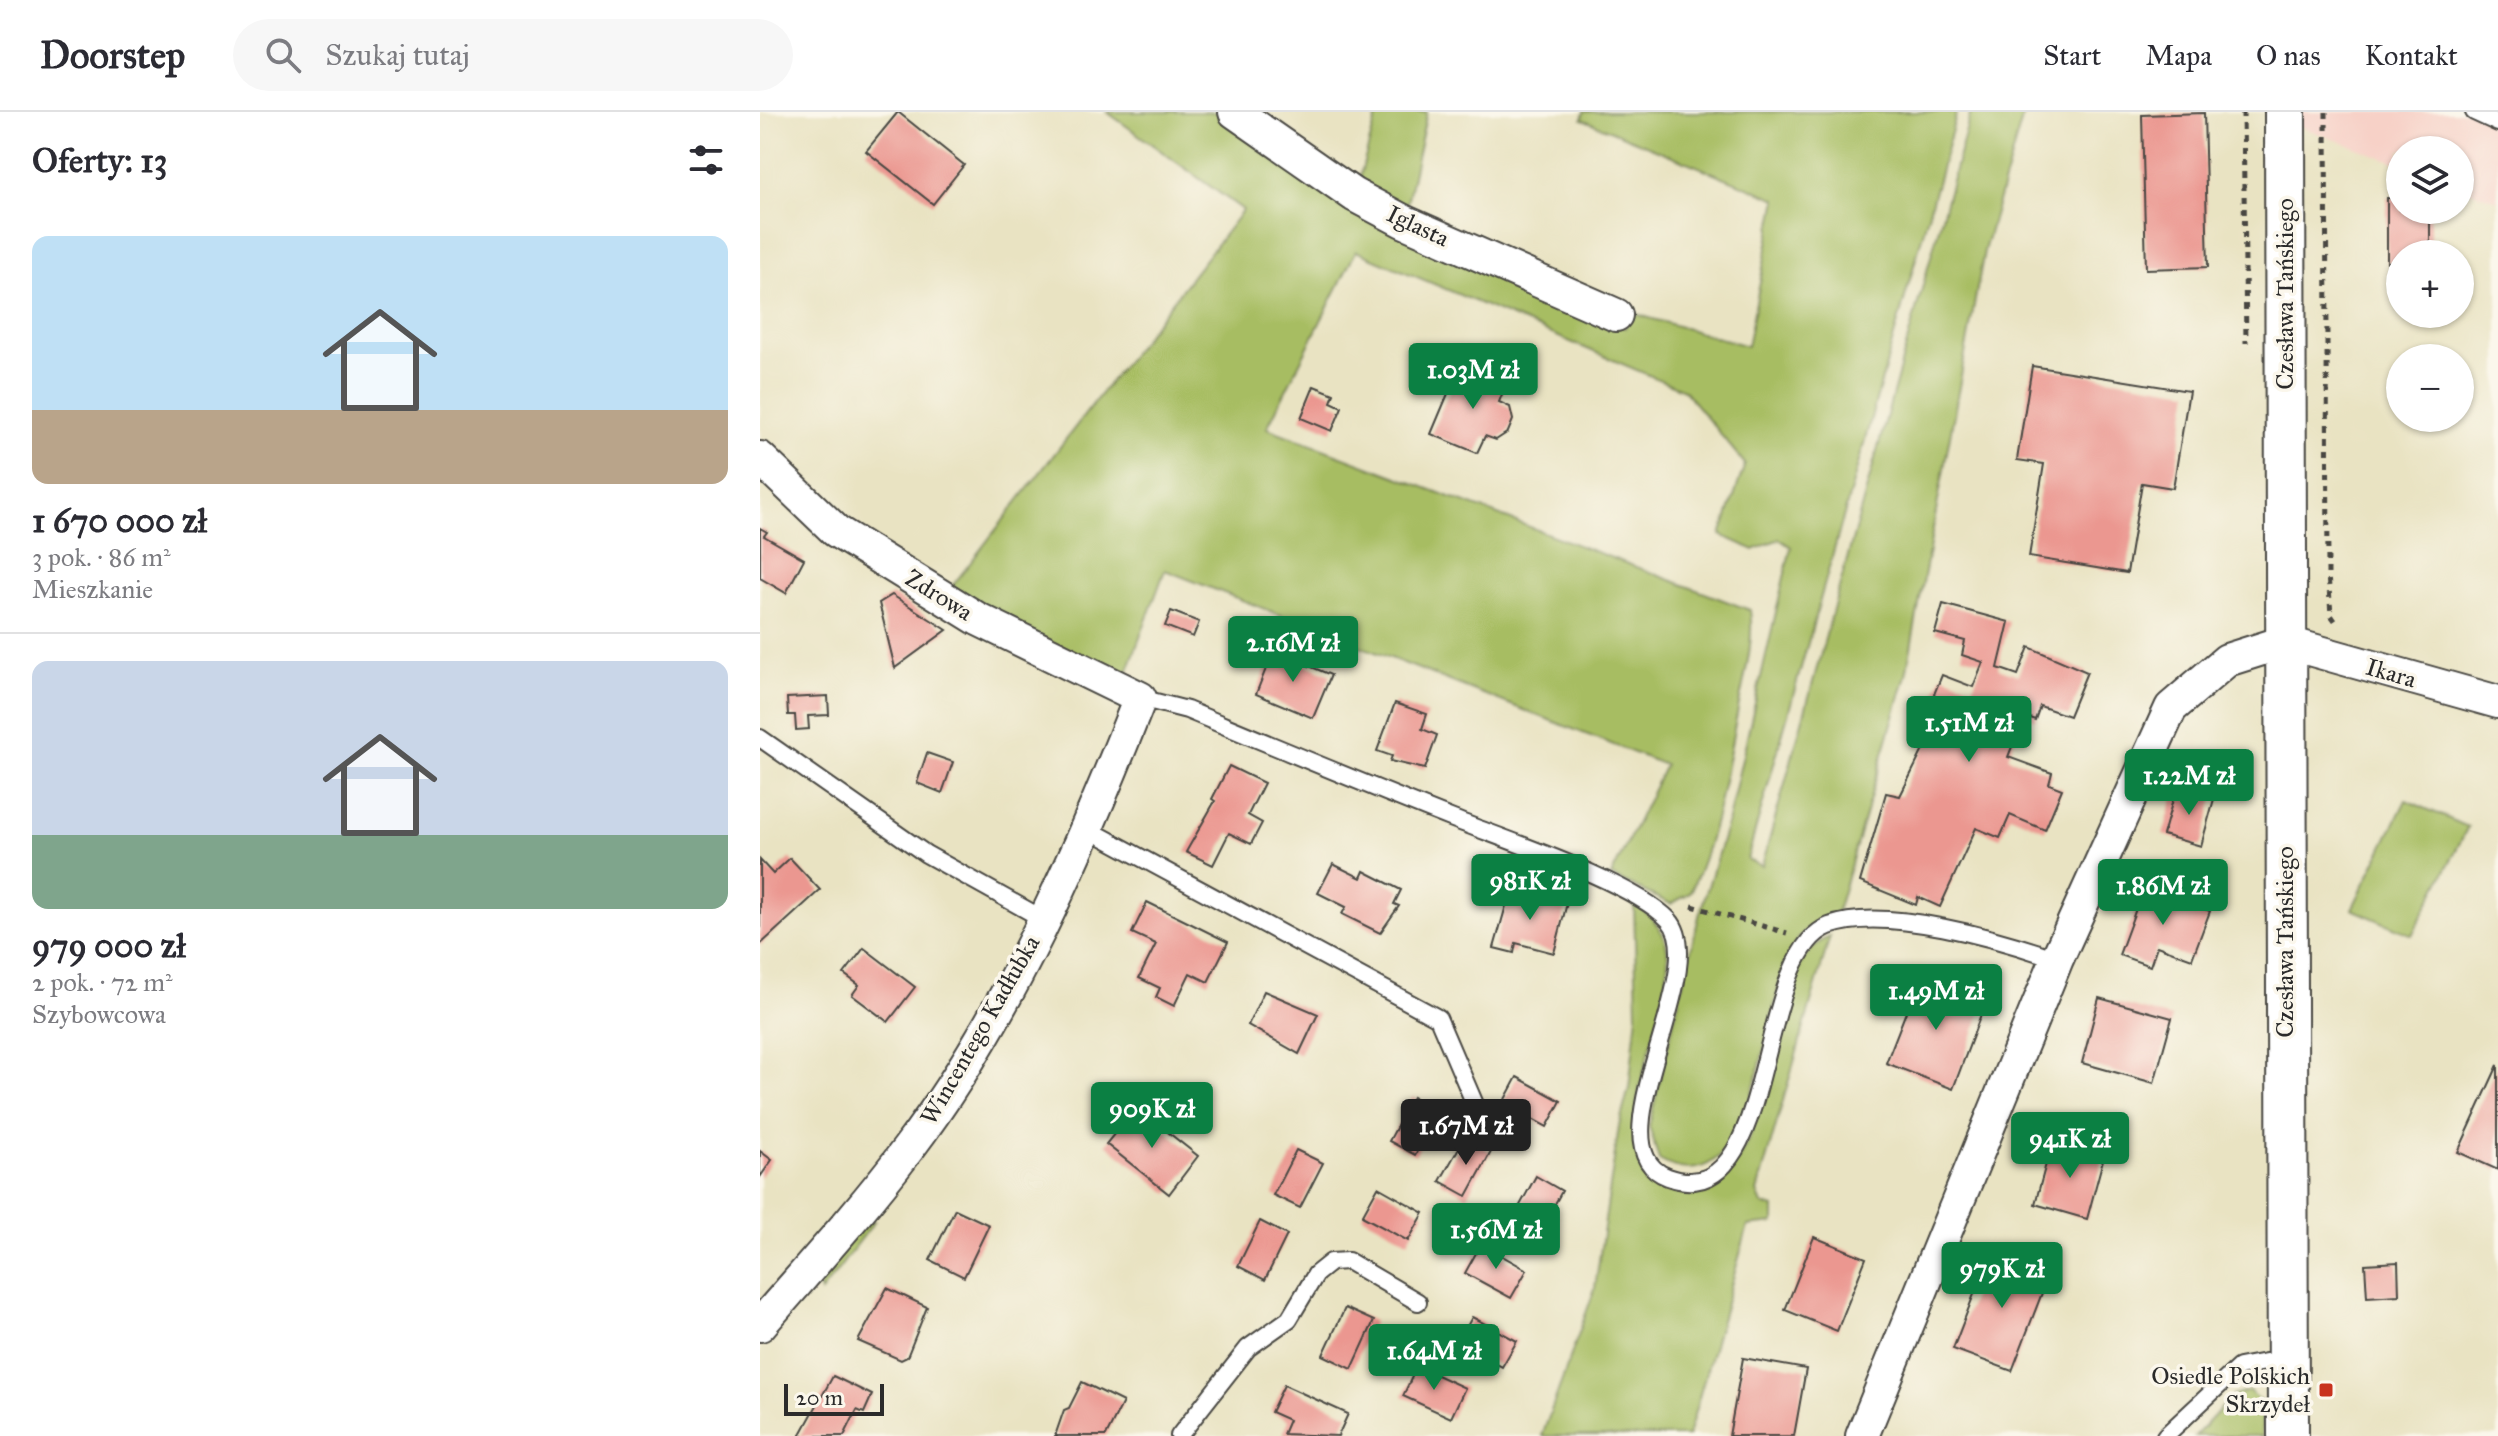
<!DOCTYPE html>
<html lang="pl">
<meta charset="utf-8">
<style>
body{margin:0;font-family:"IM FELL Great Primer",serif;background:#f7f7f7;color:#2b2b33;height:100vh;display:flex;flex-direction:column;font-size:30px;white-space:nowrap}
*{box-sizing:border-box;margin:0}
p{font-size:26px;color:#7c7c81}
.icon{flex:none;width:44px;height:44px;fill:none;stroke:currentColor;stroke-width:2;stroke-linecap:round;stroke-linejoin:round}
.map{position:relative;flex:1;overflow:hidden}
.drawer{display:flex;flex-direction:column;background:#fff;width:760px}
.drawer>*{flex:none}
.controls{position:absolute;left:1626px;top:24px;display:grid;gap:16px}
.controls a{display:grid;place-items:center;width:88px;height:88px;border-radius:50%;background:#fff;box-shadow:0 2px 6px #0004;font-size:40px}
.scale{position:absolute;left:24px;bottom:20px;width:100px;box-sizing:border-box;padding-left:8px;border:4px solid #2b2b2b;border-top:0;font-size:22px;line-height:28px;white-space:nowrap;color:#2b2b2b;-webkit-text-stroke:6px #fbf7ec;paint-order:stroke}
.price{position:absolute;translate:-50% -68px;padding:0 18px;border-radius:8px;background:#0b8043;color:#fff;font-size:26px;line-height:52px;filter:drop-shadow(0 2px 4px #0008)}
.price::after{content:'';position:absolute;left:50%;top:48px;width:24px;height:18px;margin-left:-12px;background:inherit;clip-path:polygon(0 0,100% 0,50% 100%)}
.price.on{background:#222;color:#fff}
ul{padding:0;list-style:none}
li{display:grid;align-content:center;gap:16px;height:424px;padding:0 32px}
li+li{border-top:2px solid #e1e1e2}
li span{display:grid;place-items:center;height:248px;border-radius:16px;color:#555}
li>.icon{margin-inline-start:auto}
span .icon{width:144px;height:144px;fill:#fffc;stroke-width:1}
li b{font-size:34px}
h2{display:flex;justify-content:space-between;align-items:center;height:96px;padding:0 32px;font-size:34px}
header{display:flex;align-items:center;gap:48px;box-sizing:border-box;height:112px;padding:0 40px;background:#fff;border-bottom:2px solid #e1e1e2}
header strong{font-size:38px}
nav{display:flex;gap:44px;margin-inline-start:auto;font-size:28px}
.search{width:560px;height:72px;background:#f7f7f7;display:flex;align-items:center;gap:20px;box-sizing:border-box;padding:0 28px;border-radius:44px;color:#7c7c81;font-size:30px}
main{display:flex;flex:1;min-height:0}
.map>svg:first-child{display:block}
.built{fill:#f7d1c7}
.green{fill:#a7bd62;stroke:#697446;stroke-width:2}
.building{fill:#eb9790}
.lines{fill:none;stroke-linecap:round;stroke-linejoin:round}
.service-casing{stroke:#484742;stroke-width:20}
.minor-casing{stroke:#484742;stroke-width:36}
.tertiary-casing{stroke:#484742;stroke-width:44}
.path{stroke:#484742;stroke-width:5;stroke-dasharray:6 6;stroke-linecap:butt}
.service{stroke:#fff;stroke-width:16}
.minor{stroke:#fff;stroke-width:32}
.tertiary{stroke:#fff;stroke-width:40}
.poi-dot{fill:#c8321e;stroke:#fbf7ec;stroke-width:3}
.labels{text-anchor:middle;stroke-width:7;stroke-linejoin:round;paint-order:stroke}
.street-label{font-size:24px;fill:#2b2b2b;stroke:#fbf7ec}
.poi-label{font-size:24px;fill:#2b2b2b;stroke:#fbf7ec;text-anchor:end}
</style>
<header>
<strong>Doorstep</strong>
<div class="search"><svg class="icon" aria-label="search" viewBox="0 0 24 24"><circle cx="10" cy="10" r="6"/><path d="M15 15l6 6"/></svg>Szukaj tutaj</div>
<nav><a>Start</a><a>Mapa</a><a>O nas</a><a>Kontakt</a></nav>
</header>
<main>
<section class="drawer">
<h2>Oferty: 13<svg class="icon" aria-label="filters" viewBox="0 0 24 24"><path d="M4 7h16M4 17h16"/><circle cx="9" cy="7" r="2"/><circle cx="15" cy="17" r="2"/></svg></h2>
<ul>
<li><span style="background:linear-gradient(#bfe0f5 70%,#b9a48a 0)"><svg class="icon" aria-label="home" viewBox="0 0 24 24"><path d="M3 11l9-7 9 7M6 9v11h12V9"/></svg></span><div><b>1 670 000 zł</b><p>3 pok. · 86 m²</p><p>Mieszkanie</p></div></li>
<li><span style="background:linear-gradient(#c9d6e8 70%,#7fa58c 0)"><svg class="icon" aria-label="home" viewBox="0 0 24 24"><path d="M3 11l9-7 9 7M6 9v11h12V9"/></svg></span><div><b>979 000 zł</b><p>2 pok. · 72 m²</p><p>Szybowcowa</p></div></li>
</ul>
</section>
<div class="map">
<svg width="1738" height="1324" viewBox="0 0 1738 1324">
<rect width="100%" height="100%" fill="#fbf7ec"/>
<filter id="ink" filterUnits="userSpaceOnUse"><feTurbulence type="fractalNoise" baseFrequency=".0125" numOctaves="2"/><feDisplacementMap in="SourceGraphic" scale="16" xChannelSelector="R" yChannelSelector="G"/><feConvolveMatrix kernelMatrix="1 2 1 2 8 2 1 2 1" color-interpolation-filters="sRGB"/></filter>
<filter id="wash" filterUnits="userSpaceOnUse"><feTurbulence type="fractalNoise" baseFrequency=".006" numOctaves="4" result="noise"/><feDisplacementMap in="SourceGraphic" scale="32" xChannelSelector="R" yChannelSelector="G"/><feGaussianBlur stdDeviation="1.8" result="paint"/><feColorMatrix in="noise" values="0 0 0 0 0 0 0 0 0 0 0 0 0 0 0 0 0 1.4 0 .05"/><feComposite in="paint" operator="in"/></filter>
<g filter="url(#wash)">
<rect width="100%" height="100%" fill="#e9e3c2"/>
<polygon class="built" points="1525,0 1738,0 1738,89 1700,75 1700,38 1640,38 1640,52 1525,9"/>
<g class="green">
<path d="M347 0H461L641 119 865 216 872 201 987 234 1017 87 822 7 824 0H1197L987 748 1002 754 1211 0H1264L1224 139 1146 563 1076 803C1059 810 1046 814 1036 830 1002 880 1000 1104 899 1048L889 1014 939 804 967 712 1031 435 1019 427 994 438 961 423 985 352 924 278 596 139 507 316 990 498C995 531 983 570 977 602 965 662 956 725 930 781L911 792 851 764 905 653 405 458 365 566 187 481 483 98Z"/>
<polygon points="618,0 667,0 645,100 597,75"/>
<polygon points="1646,688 1708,715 1652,823 1592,797"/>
<path d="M874 792C888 801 899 811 905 828 925 884 830 1042 900 1070 1008 1115 1008 917 1033 863 1042 845 1053 833 1070 824L997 1080 1002 1092 1014 1096V1111L988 1114 928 1324H782L835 1176 859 1014 869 976 877 902Z"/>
<polygon points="103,1110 114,1110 61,1180 57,1168"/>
<polygon points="1489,1279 1502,1290 1502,1324 1435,1324 1473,1284"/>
</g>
<g id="blocks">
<g class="building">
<polygon points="138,0 204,53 173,92 106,39"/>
<polygon points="1444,1 1448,155 1386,157 1382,3"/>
<polygon points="1627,86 1640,86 1640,98 1670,98 1670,142 1640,142 1640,150 1627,150"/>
<polygon points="700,253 746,272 739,290 750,295 753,308 748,320 736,328 725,324 717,341 671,322"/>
<polygon points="1272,254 1429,279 1413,376 1382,371 1367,461 1269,445 1284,352 1257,348"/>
<polygon points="554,274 574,282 571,290 582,295 572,319 541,306"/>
<polygon points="0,416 7,420 4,424 44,447 26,481 0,466"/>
<polygon points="132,483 187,518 135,556 119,491"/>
<polygon points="1183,492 1249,510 1238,556 1258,563 1269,535 1327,560 1309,604 1280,594 1275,608 1264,604 1248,645 1292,661 1289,672 1302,677 1285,718 1250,703 1240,726 1216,716 1180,795 1158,785 1156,793 1100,770 1126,681 1140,684 1168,628 1157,623 1182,563 1213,575 1223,550 1202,543 1205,529 1175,521"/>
<polygon points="411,499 439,510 433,525 405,514"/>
<polygon points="513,539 571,563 553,606 496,582"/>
<polygon points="68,584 69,603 48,604 49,617 36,618 35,603 28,603 27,586"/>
<polygon points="635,591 667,602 662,617 677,623 665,657 630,649 632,644 617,639"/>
<polygon points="167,641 193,650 182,681 157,671"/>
<polygon points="469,654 504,671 488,703 502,711 491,732 469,721 453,753 426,740 455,689 452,687"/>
<polygon points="1416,677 1454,687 1441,734 1403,723"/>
<polygon points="30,746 60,778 0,833 0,748 13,762"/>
<polygon points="573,752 601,766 604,759 641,778 634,792 639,794 620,821 582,802 586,795 558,781"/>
<polygon points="1384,775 1450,799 1432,847 1397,834 1390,854 1359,843"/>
<polygon points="751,776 807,791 794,841 756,831 754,841 734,836"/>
<polygon points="387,790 468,830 448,870 430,861 414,894 396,885 400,876 379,866 396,832 372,821"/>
<polygon points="104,836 155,875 128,910 92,883 99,873 84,862"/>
<polygon points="1160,864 1226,889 1193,977 1126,951"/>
<polygon points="504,879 558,902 539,942 488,913"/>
<polygon points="1339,886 1412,906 1394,971 1322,951"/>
<polygon points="1738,953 1738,1058 1698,1040"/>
<polygon points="757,965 801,989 787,1015 743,991"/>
<polygon points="653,985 679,1000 655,1043 629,1029"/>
<polygon points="376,995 438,1044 409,1082 346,1032"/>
<polygon points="705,1025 731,1040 707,1084 680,1069"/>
<polygon points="1292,1030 1344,1044 1327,1107 1275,1092"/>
<polygon points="536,1038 563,1051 540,1096 513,1083"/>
<polygon points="0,1039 12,1048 0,1065"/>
<polygon points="776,1064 802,1079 778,1123 752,1108"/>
<polygon points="618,1075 664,1101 648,1129 602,1104"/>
<polygon points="195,1097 229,1113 204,1165 170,1148"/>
<polygon points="500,1109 527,1123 505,1168 478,1154"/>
<polygon points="1054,1125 1106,1146 1077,1219 1025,1198"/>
<polygon points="721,1132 767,1158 751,1186 705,1161"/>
<polygon points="1231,1138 1290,1160 1252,1259 1193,1237"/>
<polygon points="1638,1150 1639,1183 1607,1185 1605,1152"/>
<polygon points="127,1176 167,1195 147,1245 141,1248 98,1229"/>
<polygon points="585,1196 614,1209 592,1257 563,1243"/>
<polygon points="712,1205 757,1229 742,1255 698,1231"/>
<polygon points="983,1246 1046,1257 1034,1324 969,1324"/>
<polygon points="657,1254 705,1276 691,1306 643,1284"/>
<polygon points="73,1264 112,1283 104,1301 97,1298 84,1324 40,1324"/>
<polygon points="322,1270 363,1290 346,1324 295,1324 304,1298 309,1296"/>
<polygon points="524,1273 588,1302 578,1324 523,1322 529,1308 511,1300"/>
</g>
</g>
</g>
<g filter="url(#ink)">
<use href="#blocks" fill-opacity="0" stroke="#484742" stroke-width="2"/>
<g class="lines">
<defs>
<g id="service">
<polyline points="1714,0 1738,11"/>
<path d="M380 586 427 598C516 635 604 672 693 707 746 728 873 770 909 808 954 857 829 1037 908 1065 1019 1105 992 843 1069 814 1125 793 1242 828 1297 847"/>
<polyline points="0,626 166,742 283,807"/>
<polyline points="328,717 678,906 720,1004 752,1027"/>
<polyline points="419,1324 488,1236 529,1207 556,1162 571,1150 588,1149 658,1190"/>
<polyline points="1405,1324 1479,1255 1527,1246"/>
</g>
<g id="minor">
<polyline points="475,0 594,83 643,109 856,203"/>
<path d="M0 346 76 419 218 507 380 586C320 739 248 905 148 1037 102 1098 50 1155 0 1213"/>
<polyline points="1102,1324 1297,847 1411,596 1467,548 1524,530 1738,590"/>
</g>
<polyline id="tertiary" points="1525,0 1528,1324"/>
</defs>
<use href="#service" class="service-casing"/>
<use href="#minor" class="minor-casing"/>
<use href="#tertiary" class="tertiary-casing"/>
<g class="path">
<polyline points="1483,0 1486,231"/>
<polyline points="1566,0 1568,462 1571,503 1576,510"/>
<polyline points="932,794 1027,821"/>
</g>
<use href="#service" class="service"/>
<use href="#minor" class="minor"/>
<use href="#tertiary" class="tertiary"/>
</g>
</g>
<rect class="poi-dot" x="1558" y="1270" width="16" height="16" rx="4"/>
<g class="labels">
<g class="street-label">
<text transform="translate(658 114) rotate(25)" y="8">Iglasta</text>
<text transform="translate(1525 182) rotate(-90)" y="8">Czesława Tańskiego</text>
<text transform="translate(179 483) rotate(32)" y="8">Zdrowa</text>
<text transform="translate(1631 561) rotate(16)" y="8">Ikara</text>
<text transform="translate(1525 830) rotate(-90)" y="8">Czesława Tańskiego</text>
<text transform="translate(220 918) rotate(-60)" y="8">Wincentego Kadłubka</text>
</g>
<g class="poi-label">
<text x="1550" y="1272">Osiedle Polskich<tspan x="1550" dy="28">Skrzydeł</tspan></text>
</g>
</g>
</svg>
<div class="controls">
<a><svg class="icon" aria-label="layers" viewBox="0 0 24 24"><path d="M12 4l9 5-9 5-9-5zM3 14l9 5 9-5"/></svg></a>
<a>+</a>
<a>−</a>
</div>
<div class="scale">20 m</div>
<b class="price" style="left:713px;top:299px">1.03M zł</b>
<b class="price" style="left:533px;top:572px">2.16M zł</b>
<b class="price" style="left:1209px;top:652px">1.51M zł</b>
<b class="price" style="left:1429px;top:705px">1.22M zł</b>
<b class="price" style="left:770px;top:810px">981K zł</b>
<b class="price" style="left:1403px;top:815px">1.86M zł</b>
<b class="price" style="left:1176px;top:920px">1.49M zł</b>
<b class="price" style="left:392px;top:1038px">909K zł</b>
<b class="price on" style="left:706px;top:1055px">1.67M zł</b>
<b class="price" style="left:1310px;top:1068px">941K zł</b>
<b class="price" style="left:736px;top:1159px">1.56M zł</b>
<b class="price" style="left:1242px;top:1198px">979K zł</b>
<b class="price" style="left:674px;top:1280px">1.64M zł</b>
</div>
</main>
